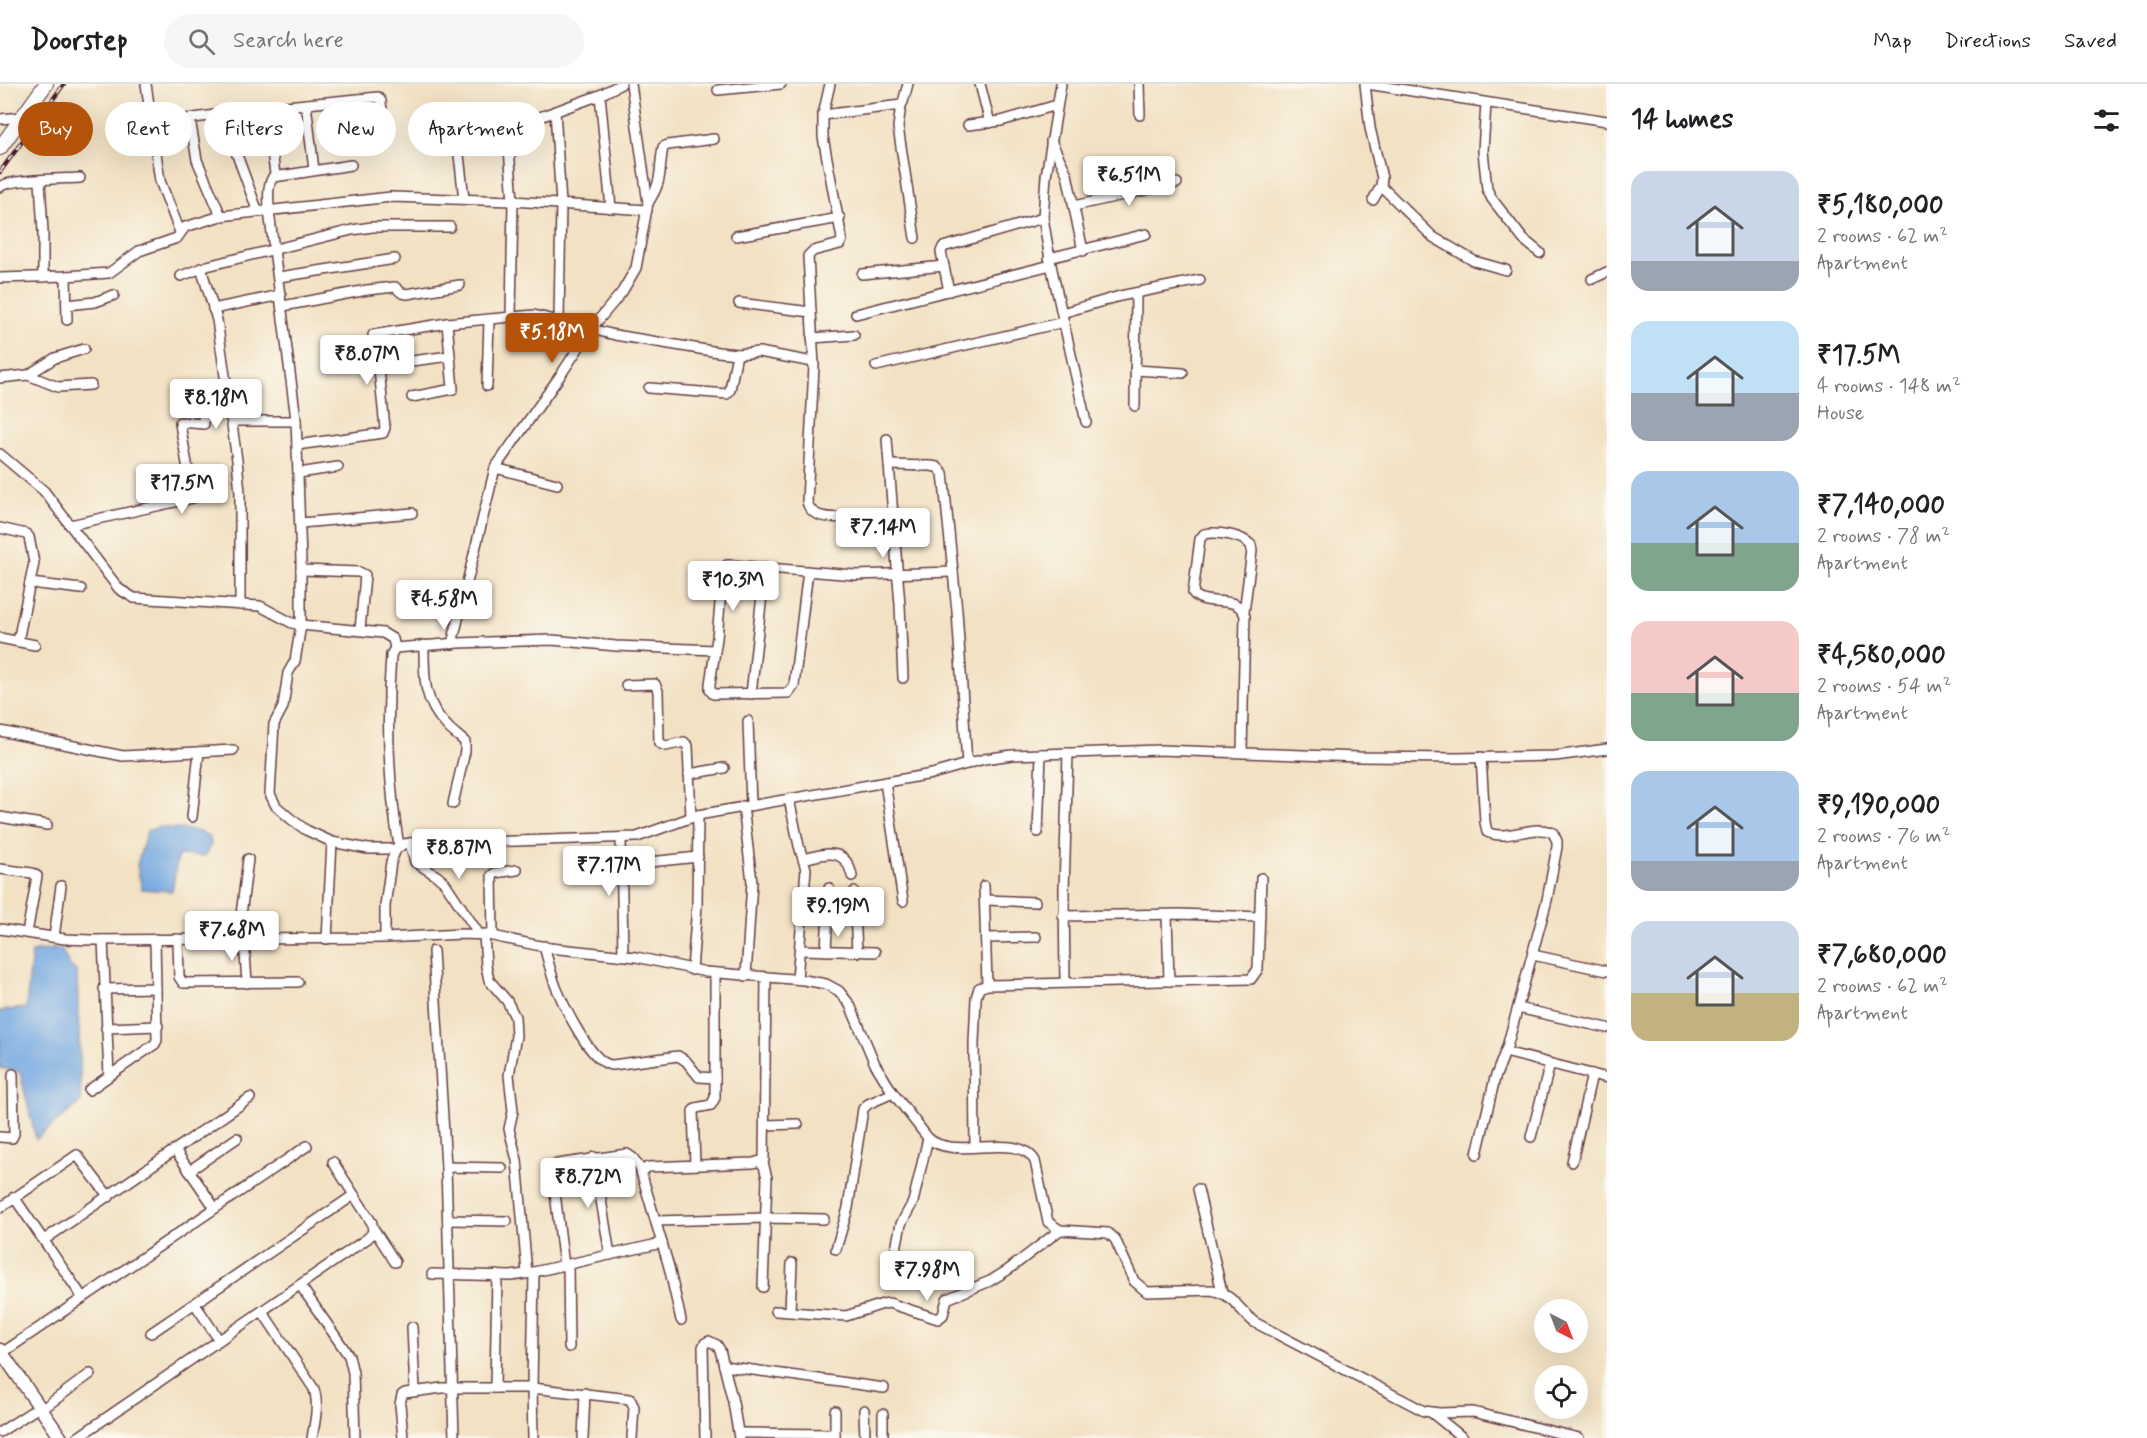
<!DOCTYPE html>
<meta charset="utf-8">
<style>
body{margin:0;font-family:Mynerve,sans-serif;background:#f6f6f6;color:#202124;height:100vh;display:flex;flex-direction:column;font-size:22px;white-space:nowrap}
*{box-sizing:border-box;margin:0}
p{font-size:20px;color:#757577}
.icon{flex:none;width:33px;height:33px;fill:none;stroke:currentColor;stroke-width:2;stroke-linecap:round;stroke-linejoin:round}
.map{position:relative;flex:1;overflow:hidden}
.panel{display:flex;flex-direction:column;background:#fff;width:540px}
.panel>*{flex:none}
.hud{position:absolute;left:18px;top:18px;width:570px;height:54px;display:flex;gap:12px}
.needle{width:39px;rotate:138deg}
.fabs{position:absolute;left:1534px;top:1215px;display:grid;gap:12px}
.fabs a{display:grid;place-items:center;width:54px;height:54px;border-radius:50%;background:#fff;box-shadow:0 6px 24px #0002;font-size:30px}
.price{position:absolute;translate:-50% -51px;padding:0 14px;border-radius:6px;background:#fff;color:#222;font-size:20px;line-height:39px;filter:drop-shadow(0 2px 3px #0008)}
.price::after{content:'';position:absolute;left:50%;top:36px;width:18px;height:14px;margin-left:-9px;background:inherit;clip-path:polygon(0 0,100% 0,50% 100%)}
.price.current{background:#b45309;color:#fff}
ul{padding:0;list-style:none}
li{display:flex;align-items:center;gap:18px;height:150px;padding:0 24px}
li span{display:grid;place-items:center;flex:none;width:168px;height:120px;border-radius:18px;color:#555}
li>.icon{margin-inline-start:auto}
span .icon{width:72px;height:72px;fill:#fffc;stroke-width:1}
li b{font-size:26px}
h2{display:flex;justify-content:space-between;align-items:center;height:72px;padding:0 24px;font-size:26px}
.pill{padding:0 21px;border-radius:27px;background:#fff;box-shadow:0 6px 24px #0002;font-size:21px;line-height:54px}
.pill.current{background:#b45309;color:#fff}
header{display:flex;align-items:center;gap:36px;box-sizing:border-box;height:84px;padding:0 30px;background:#fff;border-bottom:2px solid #e0e0e0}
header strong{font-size:28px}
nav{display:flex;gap:33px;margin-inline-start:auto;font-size:21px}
.search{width:420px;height:54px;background:#f6f6f6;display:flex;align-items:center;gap:15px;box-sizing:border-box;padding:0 21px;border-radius:33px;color:#757577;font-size:22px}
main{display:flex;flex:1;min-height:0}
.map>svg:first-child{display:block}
.water{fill:#75a8e1;stroke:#606486;stroke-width:1.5}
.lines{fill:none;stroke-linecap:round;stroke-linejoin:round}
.minor-casing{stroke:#633c42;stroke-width:12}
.major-casing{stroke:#633c42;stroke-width:15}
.highway-casing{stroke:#633c42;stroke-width:16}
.minor{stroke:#fff;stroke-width:9}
.major{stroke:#fff;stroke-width:12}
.highway{stroke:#fff;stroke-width:14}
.rail-casing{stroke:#4a1f2b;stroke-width:4.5}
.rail{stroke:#fbf7ec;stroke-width:2;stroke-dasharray:7;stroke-linecap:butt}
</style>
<header>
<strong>Doorstep</strong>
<div class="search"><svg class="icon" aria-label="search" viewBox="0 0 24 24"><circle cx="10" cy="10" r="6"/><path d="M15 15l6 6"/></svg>Search here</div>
<nav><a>Map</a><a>Directions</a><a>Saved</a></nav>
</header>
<main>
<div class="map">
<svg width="1607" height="1354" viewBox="0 0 1607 1354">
<rect width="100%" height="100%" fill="#fbf7ec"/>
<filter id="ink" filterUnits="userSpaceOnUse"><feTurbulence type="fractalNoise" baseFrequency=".0167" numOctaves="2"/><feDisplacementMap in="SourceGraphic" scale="12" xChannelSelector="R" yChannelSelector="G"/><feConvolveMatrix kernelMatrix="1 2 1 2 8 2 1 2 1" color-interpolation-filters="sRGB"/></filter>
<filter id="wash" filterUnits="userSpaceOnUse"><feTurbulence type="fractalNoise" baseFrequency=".008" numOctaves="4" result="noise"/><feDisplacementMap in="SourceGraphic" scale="24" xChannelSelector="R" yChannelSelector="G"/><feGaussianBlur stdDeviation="1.35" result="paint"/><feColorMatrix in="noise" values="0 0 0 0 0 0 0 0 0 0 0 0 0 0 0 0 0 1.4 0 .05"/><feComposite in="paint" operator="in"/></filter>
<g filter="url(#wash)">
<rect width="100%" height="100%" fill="#f2e1c3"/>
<g class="water">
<polygon points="159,743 196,747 209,752 211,761 205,772 178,771 172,807 142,805 137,781 147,747"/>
<polygon points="61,864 69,881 77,888 81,1018 36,1055 20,988 0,984 0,927 26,924 32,868"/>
</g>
</g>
<g filter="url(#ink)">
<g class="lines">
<defs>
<g id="minor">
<polyline points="146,0 160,97 180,148"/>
<path d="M830 0 823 31V53L842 155 840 160 813 167 808 172 814 282 807 418C812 436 832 433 847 434"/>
<polyline points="980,0 990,39"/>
<polyline points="1061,0 1046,92 1043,134 1051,181 1086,338"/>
<polyline points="1139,0 1140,31"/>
<polyline points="1365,0 1370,44 1382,94 1381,102 1373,116"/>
<polyline points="1367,0 1607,37"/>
<polyline points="718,6 781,0"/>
<polyline points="600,11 611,124"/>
<polyline points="1486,19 1483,67 1487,105 1492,115 1523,155 1540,169"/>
<polyline points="306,20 314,86"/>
<polyline points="901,21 898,43 915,154"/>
<path d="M266 24 275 90C266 101 269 114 269 127L296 335 301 477V541L295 577 288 589 283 623 274 640 270 710 276 722 291 735 306 746 332 758 368 765H396"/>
<polyline points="555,27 561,120 559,236"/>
<polyline points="229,30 237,71 258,128"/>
<polyline points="823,31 901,21 903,18 908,0"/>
<polyline points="0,35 22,33"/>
<polyline points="190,35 197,76 221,132"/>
<polyline points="151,40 266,24 378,13 381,17 384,50"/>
<polyline points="968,41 1001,37 1057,21"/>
<polyline points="1051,57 1067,90 1083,167"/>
<polyline points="458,62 464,115"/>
<polyline points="274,93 351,81"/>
<polyline points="40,97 43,148 43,193"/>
<polyline points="1381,102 1433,153 1474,177 1506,186"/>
<path d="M0 103C7 95 66 95 80 94"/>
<path d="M648 119C664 94 658 89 663 63L668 61 714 55"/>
<polyline points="1074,122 1177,99"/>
<polyline points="736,152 840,134"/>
<polyline points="1049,174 1146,150"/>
<polyline points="201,184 217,236 237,376 240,409 240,521"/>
<polyline points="862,190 944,182"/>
<polyline points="66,192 67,236"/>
<polyline points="181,192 207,182 352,146 372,143 450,143"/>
<polyline points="279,193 395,175"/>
<polyline points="0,194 66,192 109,189 139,167 177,154 185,143 221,132 391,113 513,117 647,126"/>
<polyline points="1592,195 1607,188"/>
<polyline points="949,207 941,168 943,163 1043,134"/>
<polyline points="739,219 811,228"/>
<polyline points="67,221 95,218 114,211"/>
<polyline points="283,222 367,206 395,203 402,209 407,210 460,201"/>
<polyline points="213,225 281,211"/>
<polyline points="1062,229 1120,212 1200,196"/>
<polyline points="856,230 1051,181"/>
<polyline points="511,232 513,117 508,51 509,46 518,41 600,11 621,0"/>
<polyline points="373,251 447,239 534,231 615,251 718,268 737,270 759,268 813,278"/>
<polyline points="812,254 854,251"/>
<polyline points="876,282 1064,238"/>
<polyline points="1135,286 1183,289"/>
<polyline points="28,291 55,274 84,265"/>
<polyline points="0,294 28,291 58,303 91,301"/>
<polyline points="487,302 489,235"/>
<polyline points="649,304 727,310 730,306 737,270"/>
<polyline points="412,313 453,305 447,239"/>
<polyline points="1135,322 1136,209"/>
<polyline points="233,337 296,337"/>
<polyline points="887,355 900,521 903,594"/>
<polyline points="297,361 383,349 385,344 379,285 381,281 450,272"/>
<polyline points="0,370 44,407 119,505 134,514 260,522 292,539 301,541 383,549 393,555 395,564"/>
<polyline points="889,381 931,382 937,383 943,389 957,527 967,680"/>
<polyline points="495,384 557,400"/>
<polyline points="299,389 338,383"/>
<polyline points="301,439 412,429"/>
<polyline points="70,441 193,414 180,340 180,338 204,340 201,317"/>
<polyline points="0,444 26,450 29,453 34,479 18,557"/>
<polyline points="301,486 359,488 365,491 360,546"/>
<polyline points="808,487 794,601 788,609 713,610 710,606 710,600 717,554 723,486 727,481 731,481 855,491 953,488"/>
<polyline points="30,499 81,505"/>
<polyline points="0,554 35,561"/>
<polyline points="452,560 495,384 562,289 591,245 622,208 636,184 648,119 631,0"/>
<path d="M424 561C424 593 423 618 447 642 452 648 459 652 465 658V667L453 720"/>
<polyline points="626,601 655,600 658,607 659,659 666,662 684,658 688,662 691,734"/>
<polyline points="751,610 765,484"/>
<polyline points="748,637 751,721"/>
<polyline points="0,647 123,672 233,666"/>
<path d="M1242 668 1245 532C1238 508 1206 525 1193 509L1200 455 1204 450C1217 447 1241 451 1251 461L1252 467 1244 528"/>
<polyline points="689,690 724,684"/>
<polyline points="885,698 903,817"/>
<polyline points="789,715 799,762 806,785 797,895"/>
<polyline points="743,722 752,798 746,892"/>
<polyline points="0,733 47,741"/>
<polyline points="192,733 199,668"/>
<polyline points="1038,748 1041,670"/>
<polyline points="621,754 623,871"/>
<polyline points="410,759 415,778 437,792 445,799 479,850"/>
<path d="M399 762C388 698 386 636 391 571L395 564 458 559 552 556 616 562 715 566"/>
<path d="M804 775C826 769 846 763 852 792"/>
<polyline points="621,781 698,773"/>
<polyline points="0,785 32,789 37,792 27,849"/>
<polyline points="984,802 987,901"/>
<polyline points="854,808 857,868"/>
<polyline points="985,816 1035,818"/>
<polyline points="1167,831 1169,897"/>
<polyline points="1063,832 1179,830 1260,833"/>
<path d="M0 845 65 855 91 856 385 854 461 850 488 851 550 864 636 873 706 888 804 896 826 900 839 907 850 921 875 980 893 1009 928 1054C954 1078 1018 1046 1035 1077L1048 1138 1060 1146 1108 1149 1115 1155 1134 1197 1147 1208 1212 1206C1234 1211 1238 1225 1254 1238L1424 1327 1439 1329 1473 1328 1579 1354"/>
<polyline points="484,850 486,882 489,896 507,917 515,933 516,952 509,991 513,1027 509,1045 517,1076 527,1189"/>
<polyline points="493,851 492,791 495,789 517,786"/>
<polyline points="54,853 61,802"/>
<polyline points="385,854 385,822 391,778 396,765 404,760 439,755 457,754 489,758 637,753 698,731 932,690 984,675 1012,671 1160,666 1359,673 1456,674 1555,672 1607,665"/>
<polyline points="986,854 1036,853"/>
<polyline points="178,855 179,893 183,899 298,898"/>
<polyline points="238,855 248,775"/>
<polyline points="244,855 247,899"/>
<polyline points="327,855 332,758"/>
<polyline points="103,856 109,992"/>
<path d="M544 862C548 876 551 890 556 903 564 922 592 982 613 981L678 972 686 977 699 993 715 994"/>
<polyline points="800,866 875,868"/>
<polyline points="433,867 446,1083 454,1354"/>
<polyline points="826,867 829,804"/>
<polyline points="1533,871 1607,887"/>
<polyline points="692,886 697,821 698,731"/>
<polyline points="1065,898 1064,807 1068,669"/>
<polyline points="104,905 156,904"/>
<polyline points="1518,924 1607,944"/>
<polyline points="106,944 158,942"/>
<polyline points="1505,968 1607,994"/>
<polyline points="89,1006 155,960 157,956 155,855"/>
<polyline points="765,1041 798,1040"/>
<polyline points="0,1053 12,1054 14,1050 13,990"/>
<polyline points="1531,1053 1550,980"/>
<polyline points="975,1063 974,959 976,914 979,904 987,901 1251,895 1258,885 1261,794"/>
<polyline points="175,1066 215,1124"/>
<path d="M1477 1070 1495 994 1507 963 1547 816 1557 763V757L1553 749C1534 739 1507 758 1487 748L1485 738 1481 673"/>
<polyline points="594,1073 610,1171"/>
<polyline points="760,1078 764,1082 767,1094 763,1203"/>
<polyline points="1572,1078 1592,990"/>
<polyline points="557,1080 627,1070 633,1074 641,1086"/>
<polyline points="695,1080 693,1027 696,1024 711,1021 715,1014 715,889"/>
<polyline points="446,1083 502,1084"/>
<polyline points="189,1087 237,1054"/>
<polyline points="1198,1105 1222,1208"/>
<polyline points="555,1109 564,1182"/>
<polyline points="14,1113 83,1214"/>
<polyline points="0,1124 77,1071 109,1113"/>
<polyline points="448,1136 507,1137"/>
<polyline points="656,1137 765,1134 824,1135"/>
<polyline points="373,1144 395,1178"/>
<polyline points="44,1156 250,1014"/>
<polyline points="836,1165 848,1124 863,1025 868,1020 893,1009"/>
<polyline points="568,1181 569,1263"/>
<polyline points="891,1189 901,1140 913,1118 928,1054"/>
<polyline points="432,1190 511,1192 525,1190 662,1159"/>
<polyline points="300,1201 349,1272 353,1289 355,1354"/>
<polyline points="195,1220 219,1256"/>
<path d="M262 1227 314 1305C319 1321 315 1338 312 1354"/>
<polyline points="776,1227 846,1232 883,1220 889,1219 938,1235 943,1231 947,1215 990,1197 1008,1186 1060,1146"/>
<polyline points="790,1227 792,1179"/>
<polyline points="681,1236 669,1183 641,1088 648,1083 753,1079 764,1076 766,894"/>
<polyline points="412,1243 415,1307"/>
<polyline points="151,1249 354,1111"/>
<polyline points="2,1269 307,1062"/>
<polyline points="724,1282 884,1304"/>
<polyline points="495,1304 497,1191"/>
<polyline points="41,1326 90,1290"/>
<polyline points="864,1326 865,1354"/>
<polyline points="1432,1329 1463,1354"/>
<polyline points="883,1330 883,1354"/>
<polyline points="0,1348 39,1323"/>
<polyline points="739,1349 835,1350"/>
<polyline points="77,1354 368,1154 373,1148 372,1139 333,1078"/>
<polyline points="403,1354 400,1320 402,1311 405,1309 442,1304 532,1304 630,1315 634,1323 632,1354"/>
<polyline points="533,1354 532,1304 534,1188"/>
<polyline points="583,1354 585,1309"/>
<polyline points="705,1354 703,1263 705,1259 709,1257 717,1261 720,1266 733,1318 739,1354"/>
<polyline points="835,1354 835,1327"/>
</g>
<polyline id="major" points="0,1266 61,1354"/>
<polyline id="highway" points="0,64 46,0"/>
</defs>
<use href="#minor" class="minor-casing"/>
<use href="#major" class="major-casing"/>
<use href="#highway" class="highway-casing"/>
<use href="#minor" class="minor"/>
<use href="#major" class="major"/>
<use href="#highway" class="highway"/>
<defs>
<polyline id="rail" points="0,88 64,0"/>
</defs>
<use href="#rail" class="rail-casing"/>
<use href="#rail" class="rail"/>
</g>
</g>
</svg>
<div class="fabs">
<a><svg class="needle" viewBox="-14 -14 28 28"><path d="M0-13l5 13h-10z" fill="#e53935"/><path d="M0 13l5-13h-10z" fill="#757577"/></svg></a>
<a><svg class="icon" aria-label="locate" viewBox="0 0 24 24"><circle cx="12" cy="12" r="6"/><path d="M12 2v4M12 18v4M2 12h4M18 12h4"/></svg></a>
</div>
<b class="price" style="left:1129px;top:123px">₹6.51M</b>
<b class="price current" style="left:552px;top:280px">₹5.18M</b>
<b class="price" style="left:367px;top:302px">₹8.07M</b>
<b class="price" style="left:216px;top:346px">₹8.18M</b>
<b class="price" style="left:182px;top:431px">₹17.5M</b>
<b class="price" style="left:883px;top:475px">₹7.14M</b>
<b class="price" style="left:733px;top:528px">₹10.3M</b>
<b class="price" style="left:444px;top:547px">₹4.58M</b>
<b class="price" style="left:459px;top:796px">₹8.87M</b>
<b class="price" style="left:609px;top:813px">₹7.17M</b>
<b class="price" style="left:838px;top:854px">₹9.19M</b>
<b class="price" style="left:232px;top:878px">₹7.68M</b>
<b class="price" style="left:588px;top:1125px">₹8.72M</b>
<b class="price" style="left:927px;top:1218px">₹7.98M</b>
<div class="hud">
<a class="pill current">Buy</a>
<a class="pill">Rent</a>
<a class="pill">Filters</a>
<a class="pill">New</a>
<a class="pill">Apartment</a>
</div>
</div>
<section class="panel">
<h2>14 homes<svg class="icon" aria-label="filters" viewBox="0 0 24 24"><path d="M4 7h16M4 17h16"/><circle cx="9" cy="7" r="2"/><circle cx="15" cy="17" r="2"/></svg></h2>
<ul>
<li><span style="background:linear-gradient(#c9d6e8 75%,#9aa5b1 0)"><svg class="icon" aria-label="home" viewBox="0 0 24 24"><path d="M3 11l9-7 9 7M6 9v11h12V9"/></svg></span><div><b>₹5,180,000</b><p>2 rooms · 62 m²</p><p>Apartment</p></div></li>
<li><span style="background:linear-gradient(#bfe0f5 60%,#9aa5b1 0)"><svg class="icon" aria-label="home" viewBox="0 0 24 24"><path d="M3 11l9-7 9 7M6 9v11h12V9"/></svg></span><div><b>₹17.5M</b><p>4 rooms · 148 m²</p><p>House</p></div></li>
<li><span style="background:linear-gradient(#a9c7e8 60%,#7fa58c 0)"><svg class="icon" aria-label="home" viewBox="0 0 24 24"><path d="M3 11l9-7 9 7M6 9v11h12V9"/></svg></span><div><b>₹7,140,000</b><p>2 rooms · 78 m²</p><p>Apartment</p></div></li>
<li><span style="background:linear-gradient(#f6c9c9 60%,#7fa58c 0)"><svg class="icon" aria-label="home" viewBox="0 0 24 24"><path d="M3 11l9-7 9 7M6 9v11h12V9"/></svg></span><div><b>₹4,580,000</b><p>2 rooms · 54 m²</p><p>Apartment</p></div></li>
<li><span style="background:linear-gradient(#a9c7e8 75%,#9aa5b1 0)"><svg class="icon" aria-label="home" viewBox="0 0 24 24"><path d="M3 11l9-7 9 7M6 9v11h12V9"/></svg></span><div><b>₹9,190,000</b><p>2 rooms · 76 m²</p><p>Apartment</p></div></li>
<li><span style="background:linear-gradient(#c9d6e8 60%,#c2b280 0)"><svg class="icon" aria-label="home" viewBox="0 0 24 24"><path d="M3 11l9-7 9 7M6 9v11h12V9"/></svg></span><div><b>₹7,680,000</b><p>2 rooms · 62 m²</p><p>Apartment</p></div></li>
</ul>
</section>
</main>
